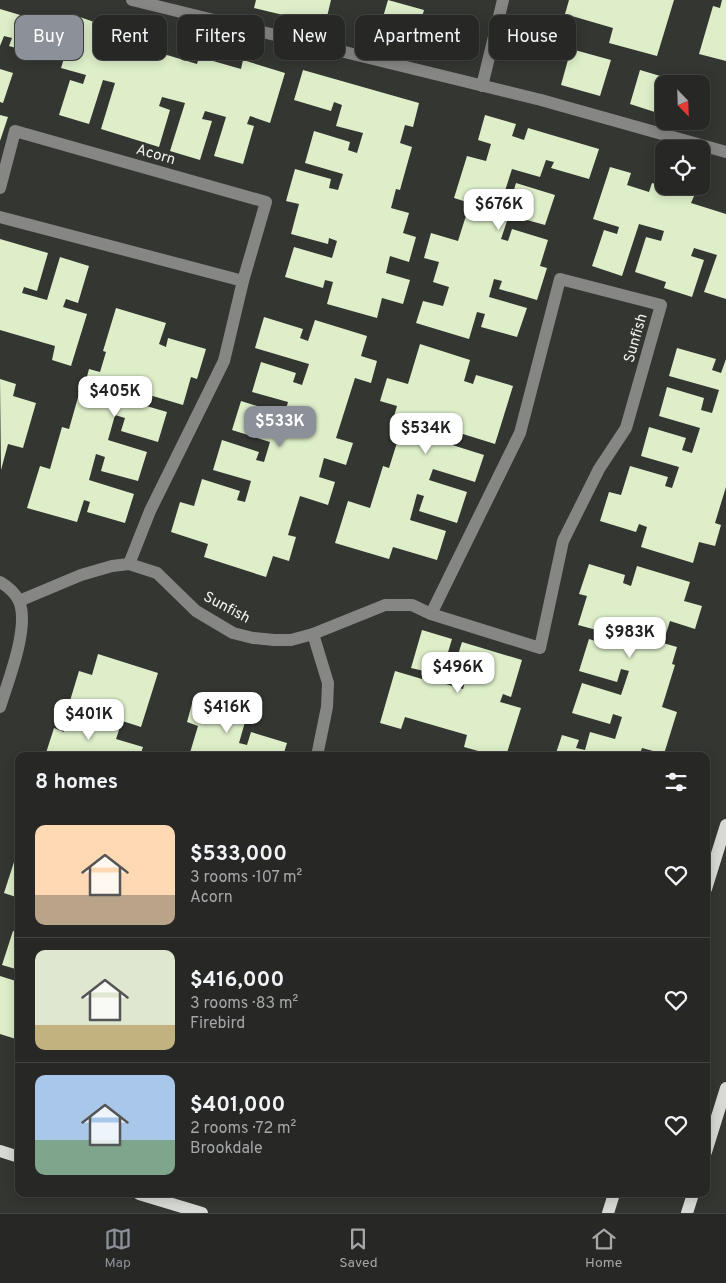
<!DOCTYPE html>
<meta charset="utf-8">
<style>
body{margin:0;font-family:Overpass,sans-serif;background:#2f302e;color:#f1f3f6;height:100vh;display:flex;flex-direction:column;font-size:19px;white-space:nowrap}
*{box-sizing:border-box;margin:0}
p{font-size:16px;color:#a4a6a7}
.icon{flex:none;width:28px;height:28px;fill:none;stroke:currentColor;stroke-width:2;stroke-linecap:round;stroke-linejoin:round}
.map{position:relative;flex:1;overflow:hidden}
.drawer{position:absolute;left:15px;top:752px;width:695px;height:445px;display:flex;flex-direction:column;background:#272826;border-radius:10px;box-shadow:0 2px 12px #0003,0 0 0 1px #434443}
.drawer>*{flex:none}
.banner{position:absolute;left:15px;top:15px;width:696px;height:45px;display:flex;gap:10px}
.needle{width:32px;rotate:157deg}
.fabs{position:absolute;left:655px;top:75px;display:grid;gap:10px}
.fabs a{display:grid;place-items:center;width:55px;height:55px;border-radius:10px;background:#272826;box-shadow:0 2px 12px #0003,0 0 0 1px #434443;font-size:25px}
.price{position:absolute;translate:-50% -42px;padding:0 11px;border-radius:10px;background:#fff;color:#222;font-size:16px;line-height:32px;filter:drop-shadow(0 1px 2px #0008)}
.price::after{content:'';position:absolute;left:50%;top:30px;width:15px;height:11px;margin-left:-8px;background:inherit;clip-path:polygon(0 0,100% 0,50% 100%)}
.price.active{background:#8c9099;color:#fff}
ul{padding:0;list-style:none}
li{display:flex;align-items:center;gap:15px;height:125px;padding:0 20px}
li+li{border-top:1px solid #434443}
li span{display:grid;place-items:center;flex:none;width:140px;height:100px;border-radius:10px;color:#555}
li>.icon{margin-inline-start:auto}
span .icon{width:60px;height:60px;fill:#fffc;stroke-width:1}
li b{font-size:21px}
h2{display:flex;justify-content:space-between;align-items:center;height:60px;padding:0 20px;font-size:21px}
.tag{padding:0 18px;border-radius:10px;background:#272826;box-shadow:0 2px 12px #0003,0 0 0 1px #434443;font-size:18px;line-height:45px}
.tag.active{background:#8c9099;color:#fff}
.menu{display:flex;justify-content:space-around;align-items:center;height:70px;border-top:1px solid #434443;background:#272826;font-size:14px;color:#a4a6a7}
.menu a{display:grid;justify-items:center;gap:2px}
.menu .active{color:#8c9099}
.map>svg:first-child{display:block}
.building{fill:#ddeec9}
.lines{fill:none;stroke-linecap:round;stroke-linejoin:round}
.minor{stroke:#868785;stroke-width:12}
.major{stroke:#d6d9d4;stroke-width:12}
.labels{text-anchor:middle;stroke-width:5;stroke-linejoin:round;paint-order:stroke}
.street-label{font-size:15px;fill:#f3f4f1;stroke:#343632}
</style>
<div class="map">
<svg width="726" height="1213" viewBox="0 0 726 1213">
<rect width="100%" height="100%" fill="#343632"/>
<g class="building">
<polygon points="256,0 331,0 325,25 254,8"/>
<polygon points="388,0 424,10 414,45 378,34"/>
<polygon points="569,0 674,0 657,56 609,43 613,28 565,14"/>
<polygon points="722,0 726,0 726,61 699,54 713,6 720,8"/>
<polygon points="0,9 57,26 47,57 9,46 12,38 4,36 0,46"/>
<polygon points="77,16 97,23 94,33 115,40 118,29 161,42 157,52 197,64 199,57 241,69 243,60 285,73 270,123 250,116 247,124 254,126 243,164 214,156 226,117 205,111 202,119 212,121 200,160 170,151 185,103 162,97 159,106 170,110 159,147 101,129 115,83 103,80 89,124 59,115 70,80 83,84 86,75 61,68"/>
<polygon points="571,49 611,60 600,96 561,85"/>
<polygon points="0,69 13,73 3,103 0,102"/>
<polygon points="303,70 419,103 413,127 405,125 400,143 412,147 400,190 396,189 391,208 409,213 403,233 416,237 409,262 390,256 386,273 410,280 403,304 382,298 377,318 327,304 333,282 325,280 323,288 285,277 294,247 332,258 337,241 329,238 328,244 291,234 299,204 286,201 295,169 331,179 329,188 338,190 343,174 305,163 314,131 350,142 348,150 357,153 363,133 336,126 342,105 334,102 331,111 294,100"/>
<polygon points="640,70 684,83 664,84 664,115 630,104"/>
<polygon points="701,88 710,91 702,117 701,117"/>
<polygon points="0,115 8,117 0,141"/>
<polygon points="485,115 516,124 512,136 524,140 528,128 599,149 589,179 551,168 554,162 546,160 540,177 512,169 504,194 512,196 516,183 555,195 545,225 509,215 501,239 508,241 512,229 548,240 540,266 547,268 537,300 499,289 502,281 494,279 489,297 527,308 517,337 481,327 485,314 477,312 469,339 416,323 423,301 443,306 449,287 433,282 439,262 424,258 431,233 458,241 470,203 454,198 467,156 486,161 491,144 478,140"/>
<polygon points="610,167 631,173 627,185 649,192 652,183 694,196 691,203 726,214 726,299 704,292 717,255 694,248 691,256 704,260 692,297 664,288 666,282 635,272 646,237 661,241 664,231 639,224 622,276 592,266 604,230 617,234 619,227 593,219"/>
<polygon points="0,239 48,253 37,291 24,287 22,293 47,300 60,257 89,266 78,303 66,299 63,307 87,314 71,366 52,360 55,346 0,330"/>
<polygon points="116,308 166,323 159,344 166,347 168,338 206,349 197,379 191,377 183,405 146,394 149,381 143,379 136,403 167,412 158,442 121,431 125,418 115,415 108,440 147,452 138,481 101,471 105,457 96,454 89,480 134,494 125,523 87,512 90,502 84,500 77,522 27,508 40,466 50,469 62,427 69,429 81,387 84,388 89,369 100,372 106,352 103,351"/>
<polygon points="264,317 303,329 300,338 308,341 315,320 367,336 361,356 377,361 371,383 355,378 336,438 353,443 346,465 324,458 319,477 335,482 328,505 300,496 288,535 296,537 289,561 273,556 266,577 204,557 208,544 171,532 180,502 194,506 202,479 240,491 237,500 245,502 251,481 213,470 222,440 259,452 256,460 264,462 270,442 232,430 241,401 279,413 277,418 283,420 288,402 252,392 261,362 296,373 293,382 302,385 309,364 255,348"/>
<polygon points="420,344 470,360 464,381 473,384 476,375 513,386 495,444 450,430 446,443 484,455 475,482 433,469 429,480 467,492 457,523 419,511 424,496 417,494 410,520 446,531 437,560 393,547 389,559 335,543 348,501 370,508 383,466 389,468 401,430 391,427 397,406 380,401 387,378 408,384"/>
<polygon points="677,348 716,359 712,370 721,373 726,359 726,487 715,523 721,525 715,546 699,542 693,563 641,547 647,527 639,524 636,532 600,521 609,492 621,495 630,466 668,477 665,486 672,488 679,467 641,456 649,427 686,438 682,450 692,453 700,428 659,416 667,387 704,398 701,410 712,413 719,390 669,376"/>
<polygon points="0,379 16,384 13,396 36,403 23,448 8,444 1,470"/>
<polygon points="589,564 625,575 623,583 631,586 637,566 690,582 684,601 702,606 695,629 670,621 663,643 677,647 672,664 675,665 662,707 677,712 664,754 642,748 639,756 555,756 562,735 579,740 576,748 585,750 590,732 615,739 622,717 613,714 610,724 572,713 582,683 621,695 629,671 621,669 617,682 579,671 589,639 618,648 625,625 618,623 615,635 578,625 587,596 579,594"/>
<polygon points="422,630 452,639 439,682 463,689 464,685 450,680 462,642 522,660 511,697 503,694 500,702 521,708 506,756 496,756 464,747 467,735 405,717 401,729 380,723 395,671 422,679 424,671 411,668"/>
<polygon points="98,654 158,673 141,727 69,704 79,671 92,675"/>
<polygon points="193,700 247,715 239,743 247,745 251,732 287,743 283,756 189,756 198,726 187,722"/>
<polygon points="70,715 119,730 116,739 143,747 140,756 45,756 54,728 64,732"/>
<polygon points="370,751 385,756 369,756"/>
<polygon points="15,859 19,861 19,898 4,893"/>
<polygon points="13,931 19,932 19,970 2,965"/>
<polygon points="0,976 19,982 19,1040 0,1034"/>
</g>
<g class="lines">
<g class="minor">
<polyline points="132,0 541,100 726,152"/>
<polyline points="482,86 503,0"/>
<polyline points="0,188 15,131 266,202 243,281 224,361 150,511 129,564"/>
<polyline points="0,217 243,281"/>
<path d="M0 582C7 586 15 593 19 601 30 627 8 681 0 707"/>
<polyline points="19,601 81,575 112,566 129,564 157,573 196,611 233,633 253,638 274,640 291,640 313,634 385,605 412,605 431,614 540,648 563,541 599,469 626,428 661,305 560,279 520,433 431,614"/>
<polyline points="313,634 328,683 327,707 317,756"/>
</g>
<g class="major">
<polyline points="706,889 726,825"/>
<polyline points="0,1151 19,1157"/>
<polyline points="706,1152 726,1088"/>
<polyline points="139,1194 202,1213"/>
<polyline points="608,1213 614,1194"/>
<polyline points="687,1213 693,1194"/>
</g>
</g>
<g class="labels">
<g class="street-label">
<text transform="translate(156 154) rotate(16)" y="5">Acorn</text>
<text transform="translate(635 338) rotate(-74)" y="5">Sunfish</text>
<text transform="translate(227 607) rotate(28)" y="5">Sunfish</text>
</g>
</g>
</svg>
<div class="fabs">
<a><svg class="needle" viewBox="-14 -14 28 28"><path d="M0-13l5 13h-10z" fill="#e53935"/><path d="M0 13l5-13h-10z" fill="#a4a6a7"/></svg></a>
<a><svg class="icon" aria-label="locate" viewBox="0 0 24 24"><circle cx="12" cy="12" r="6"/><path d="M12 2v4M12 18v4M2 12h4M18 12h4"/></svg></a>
</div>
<b class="price" style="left:499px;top:231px">$676K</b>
<b class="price" style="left:115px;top:418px">$405K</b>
<b class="price active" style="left:280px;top:448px">$533K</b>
<b class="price" style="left:426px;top:455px">$534K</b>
<b class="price" style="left:630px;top:659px">$983K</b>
<b class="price" style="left:458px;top:694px">$496K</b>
<b class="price" style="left:227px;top:734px">$416K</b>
<b class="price" style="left:89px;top:741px">$401K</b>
<div class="banner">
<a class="tag active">Buy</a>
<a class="tag">Rent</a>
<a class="tag">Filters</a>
<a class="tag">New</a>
<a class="tag">Apartment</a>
<a class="tag">House</a>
</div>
<section class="drawer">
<h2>8 homes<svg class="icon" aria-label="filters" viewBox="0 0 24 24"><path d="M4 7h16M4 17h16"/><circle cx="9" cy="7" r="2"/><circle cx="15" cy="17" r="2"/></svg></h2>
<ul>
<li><span style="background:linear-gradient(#ffd9b3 70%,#b9a48a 0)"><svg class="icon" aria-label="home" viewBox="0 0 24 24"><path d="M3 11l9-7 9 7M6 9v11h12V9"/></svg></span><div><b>$533,000</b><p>3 rooms · 107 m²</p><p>Acorn</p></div><svg class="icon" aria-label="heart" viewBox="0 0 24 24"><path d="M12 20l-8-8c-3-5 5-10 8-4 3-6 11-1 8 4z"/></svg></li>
<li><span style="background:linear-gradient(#dfe7d0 75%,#c2b280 0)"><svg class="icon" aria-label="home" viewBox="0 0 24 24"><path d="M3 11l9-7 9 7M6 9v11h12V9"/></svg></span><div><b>$416,000</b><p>3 rooms · 83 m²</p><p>Firebird</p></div><svg class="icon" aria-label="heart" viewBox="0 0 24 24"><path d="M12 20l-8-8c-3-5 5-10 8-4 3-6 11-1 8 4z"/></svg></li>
<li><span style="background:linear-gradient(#a9c7e8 65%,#7fa58c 0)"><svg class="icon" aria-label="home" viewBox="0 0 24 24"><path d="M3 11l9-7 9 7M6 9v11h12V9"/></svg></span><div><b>$401,000</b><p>2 rooms · 72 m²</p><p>Brookdale</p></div><svg class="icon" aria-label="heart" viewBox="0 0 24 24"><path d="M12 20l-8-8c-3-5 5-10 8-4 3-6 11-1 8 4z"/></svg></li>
</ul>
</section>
</div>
<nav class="menu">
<a class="active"><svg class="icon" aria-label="map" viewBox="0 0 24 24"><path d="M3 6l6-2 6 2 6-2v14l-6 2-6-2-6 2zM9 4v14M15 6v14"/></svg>Map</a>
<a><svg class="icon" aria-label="saved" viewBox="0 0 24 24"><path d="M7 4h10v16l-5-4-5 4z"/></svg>Saved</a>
<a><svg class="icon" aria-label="home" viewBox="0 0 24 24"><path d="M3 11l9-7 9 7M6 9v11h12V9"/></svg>Home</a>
</nav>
